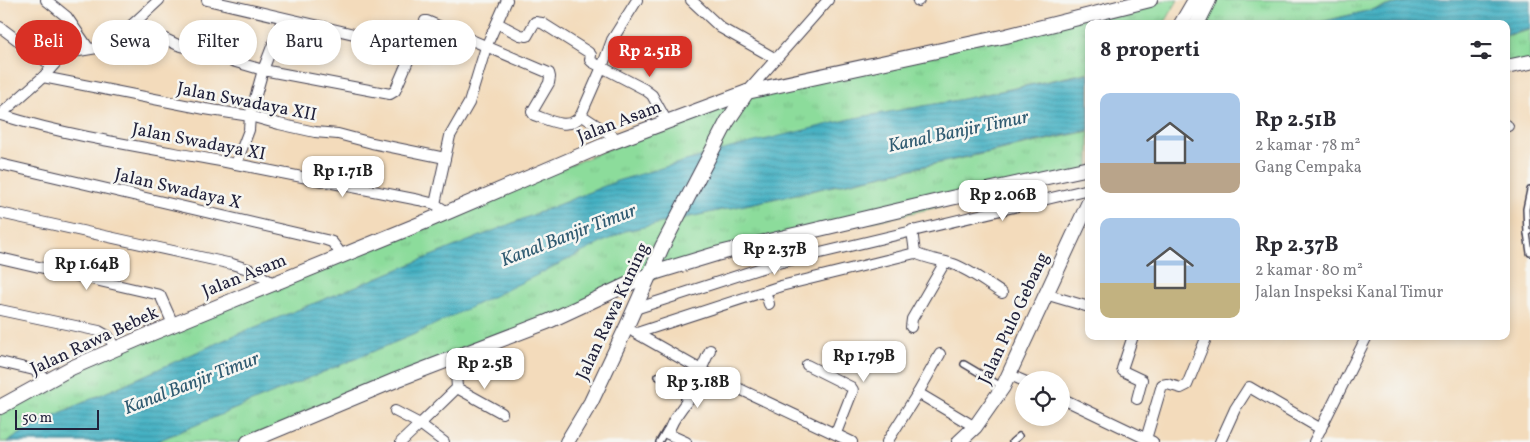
<!DOCTYPE html>
<html lang="id">
<meta charset="utf-8">
<style>
body{margin:0;font-family:Vollkorn,serif;background:#f7f7f7;color:#2b2b33;height:100vh;display:flex;flex-direction:column;font-size:19px;white-space:nowrap}
*{box-sizing:border-box;margin:0}
p{font-size:16px;color:#7c7c81}
.icon{flex:none;width:28px;height:28px;fill:none;stroke:currentColor;stroke-width:2;stroke-linecap:round;stroke-linejoin:round}
.map{position:relative;flex:1;overflow:hidden}
.panel{position:absolute;left:1085px;top:20px;width:425px;height:320px;display:flex;flex-direction:column;background:#fff;border-radius:10px;box-shadow:0 2px 8px #0003}
.panel>*{flex:none}
.guide{position:absolute;left:15px;top:20px;width:475px;height:45px;display:flex;gap:10px}
.tools{position:absolute;left:1015px;top:371px;display:grid;gap:10px}
.tools a{display:grid;place-items:center;width:55px;height:55px;border-radius:50%;background:#fff;box-shadow:0 2px 8px #0003;font-size:25px}
.scale{position:absolute;left:15px;bottom:12px;width:84px;box-sizing:border-box;padding-left:5px;border:2px solid #22223b;border-top:0;font-size:14px;line-height:18px;white-space:nowrap;color:#22223b;-webkit-text-stroke:4px #f6f6f2;paint-order:stroke}
.price{position:absolute;translate:-50% -42px;padding:0 11px;border-radius:10px;background:#fff;color:#222;font-size:16px;line-height:32px;filter:drop-shadow(0 1px 2px #0008)}
.price::after{content:'';position:absolute;left:50%;top:30px;width:15px;height:11px;margin-left:-8px;background:inherit;clip-path:polygon(0 0,100% 0,50% 100%)}
.price.current{background:#d93025;color:#fff}
ul{padding:0;list-style:none}
li{display:flex;align-items:center;gap:15px;height:125px;padding:0 15px}
li span{display:grid;place-items:center;flex:none;width:140px;height:100px;border-radius:10px;color:#555}
li>.icon{margin-inline-start:auto}
span .icon{width:60px;height:60px;fill:#fffc;stroke-width:1}
li b{font-size:21px}
h2{display:flex;justify-content:space-between;align-items:center;height:60px;padding:0 15px;font-size:21px}
.chip{padding:0 18px;border-radius:22px;background:#fff;box-shadow:0 2px 8px #0003;font-size:18px;line-height:45px}
.chip.current{background:#d93025;color:#fff}
.map>svg:first-child{display:block}
.grass{fill:url(#grass-tufts);stroke:#577f6b}
.water{fill:url(#water-rules);stroke:#346a7f}
.lines{fill:none;stroke-linecap:round;stroke-linejoin:round}
.lane-casing{stroke:#413e4e;stroke-width:8}
.street-casing{stroke:#413e4e;stroke-width:12}
.secondary-casing{stroke:#413e4e;stroke-width:16}
.lane{stroke:#fff;stroke-width:5}
.street{stroke:#fff;stroke-width:10}
.secondary{stroke:#fff;stroke-width:14}
.labels{text-anchor:middle;stroke-width:5;stroke-linejoin:round;paint-order:stroke}
.street-label{font-size:18px;fill:#22223b;stroke:#f6f6f2}
.water-label{font-size:19px;font-style:italic;fill:#305b71;stroke:#f6f6f2}
</style>
<div class="map">
<svg width="1530" height="442" viewBox="0 0 1530 442">
<defs>
<pattern id="grass-tufts" width="24" height="20" patternUnits="userSpaceOnUse" patternTransform="scale(1.25)"><rect width="24" height="20" fill="#8cdc9b"/><path d="M3 7l-1-3M5 7V3M7 7l1-3M15 17l-1-3M17 17v-4M19 17l1-3" fill="none" stroke="#78bc86"/></pattern>
<pattern id="water-rules" width="6" height="5" patternUnits="userSpaceOnUse" patternTransform="scale(1.25)"><rect width="6" height="5" fill="#45b1c3"/><path d="M0 2.5h6" fill="none" stroke="#3990a0"/></pattern>
</defs>
<rect width="100%" height="100%" fill="#f6f6f2"/>
<filter id="ink" filterUnits="userSpaceOnUse"><feTurbulence type="fractalNoise" baseFrequency=".02" numOctaves="2"/><feDisplacementMap in="SourceGraphic" scale="10" xChannelSelector="R" yChannelSelector="G"/><feConvolveMatrix kernelMatrix="1 2 1 2 8 2 1 2 1" color-interpolation-filters="sRGB"/></filter>
<filter id="wash" filterUnits="userSpaceOnUse"><feTurbulence type="fractalNoise" baseFrequency=".0096" numOctaves="4" result="noise"/><feDisplacementMap in="SourceGraphic" scale="20" xChannelSelector="R" yChannelSelector="G"/><feGaussianBlur stdDeviation="1.12" result="paint"/><feColorMatrix in="noise" values="0 0 0 0 0 0 0 0 0 0 0 0 0 0 0 0 0 1.4 0 .05"/><feComposite in="paint" operator="in"/></filter>
<g filter="url(#wash)">
<rect width="100%" height="100%" fill="#f3dbbb"/>
<g class="grass">
<polygon points="1166,0 1178,0 1164,24 1089,24 1089,72 958,100 855,118 710,154 617,181 233,336 35,424 8,442 0,442 0,407 47,380 747,92"/>
<polygon points="1217,0 1412,0 1312,24 1204,24"/>
<polygon points="1530,30 1530,62 1506,67 1506,36"/>
<polygon points="1089,131 1089,174 701,259 251,442 155,442 410,336 625,231"/>
</g>
<g class="water">
<polygon points="1413,0 1530,0 1530,29 1506,35 1506,24 1313,24"/>
<polygon points="1089,73 1089,130 625,231 531,278 415,334 155,442 8,442 35,424 233,336 617,181 734,147 855,118 958,100"/>
</g>
</g>
<g filter="url(#ink)">
<g class="lines">
<defs>
<g id="lane">
<polyline points="1529,232 1527,233 1530,253"/>
<polyline points="1527,233 1526,209 1530,190"/>
<polyline points="964,364 1003,387"/>
<polyline points="657,376 684,392 684,401"/>
<polyline points="659,442 666,430"/>
<polyline points="1012,442 1019,436"/>
</g>
<g id="street">
<polyline points="46,0 67,17 89,49"/>
<path d="M207 0 410 47H414L425 21H427L549 73 550 77 549 83 532 112 534 115C549 120 570 132 581 115"/>
<polyline points="691,0 721,28 776,59"/>
<polyline points="918,1 919,0"/>
<polyline points="497,23 520,35 527,36 535,22 542,23 588,52 591,55 590,60 592,62 644,89 652,95 667,122"/>
<polyline points="133,24 178,45 263,70 390,94 395,91 414,47"/>
<polyline points="0,27 52,66"/>
<polyline points="43,77 205,109 250,116 279,124 315,132 338,134 372,143 445,158"/>
<polyline points="747,92 828,0"/>
<polyline points="0,115 43,77 61,57 67,53 103,47 133,24 159,0"/>
<path d="M1 115C78 139 157 149 236 164 297 176 358 188 419 200L435 204 447 212"/>
<polyline points="1506,125 1508,126"/>
<polyline points="619,140 581,115 602,67 612,40 637,0"/>
<polyline points="0,164 326,240 332,242 342,255"/>
<polyline points="236,164 249,130 250,116 263,70 283,18"/>
<polyline points="435,204 450,136 469,103 486,47 507,0"/>
<polyline points="0,213 232,264 251,270 273,283"/>
<polyline points="912,230 915,253"/>
<polyline points="0,258 160,295 173,324"/>
<polyline points="765,291 769,304"/>
<polyline points="1045,294 1089,307"/>
<polyline points="635,309 774,264 1089,189"/>
<polyline points="0,310 99,331 108,336 116,349"/>
<polyline points="911,327 912,319 945,262"/>
<polyline points="634,332 710,375 852,442"/>
<path d="M637 333 781 286 915 253C927 259 940 260 953 264 970 270 986 283 1002 293"/>
<polyline points="1133,336 1122,369 1123,371 1142,380 1137,399"/>
<polyline points="0,362 34,370 47,380"/>
<polyline points="807,365 851,387 853,390 836,433"/>
<polyline points="701,370 710,350"/>
<polyline points="1010,375 1024,381"/>
<polyline points="457,388 502,413"/>
<polyline points="918,393 975,427"/>
<polyline points="1061,398 1153,442"/>
<polyline points="395,411 420,424 457,388 455,358"/>
<polyline points="1146,439 1162,385 1167,384 1181,388 1187,385 1207,336"/>
<polyline points="401,442 420,424 444,442"/>
<path d="M686 442 668 434C673 414 696 391 710 375"/>
<polyline points="887,442 918,393 940,354"/>
<polyline points="1220,442 1235,409 1249,387 1321,429"/>
<polyline points="1314,442 1367,336"/>
</g>
<g id="secondary">
<polyline points="1181,24 1195,0"/>
<polyline points="1197,24 1209,0"/>
<polyline points="1506,67 1530,62"/>
<polyline points="0,407 71,368 143,337 427,221 602,146 747,92 1006,36 1150,0"/>
<polyline points="248,442 396,380 547,322 650,274 716,254 777,239 951,198 1089,168"/>
<polyline points="567,442 591,402 626,328 662,247 727,122 747,92"/>
<polyline points="959,442 975,427 1003,387 1089,202"/>
</g>
</defs>
<use href="#lane" class="lane-casing"/>
<use href="#street" class="street-casing"/>
<use href="#secondary" class="secondary-casing"/>
<use href="#lane" class="lane"/>
<use href="#street" class="street"/>
<use href="#secondary" class="secondary"/>
</g>
</g>
<g class="labels">
<g class="street-label">
<text transform="translate(247 101) rotate(11)" y="6">Jalan Swadaya XII</text>
<text transform="translate(619 121) rotate(-21)" y="6">Jalan Asam</text>
<text transform="translate(199 141) rotate(11)" y="6">Jalan Swadaya XI</text>
<text transform="translate(178 188) rotate(13)" y="6">Jalan Swadaya X</text>
<text transform="translate(244 275) rotate(-22)" y="6">Jalan Asam</text>
<text transform="translate(612 311) rotate(-65)" y="6">Jalan Rawa Kuning</text>
<text transform="translate(1013 318) rotate(-65)" y="6">Jalan Pulo Gebang</text>
<text transform="translate(94 340) rotate(-25)" y="6">Jalan Rawa Bebek</text>
</g>
<g class="water-label">
<text transform="translate(958 130) rotate(-12)" y="7">Kanal Banjir Timur</text>
<text transform="translate(568 234) rotate(-21)" y="7">Kanal Banjir Timur</text>
<text transform="translate(191 382) rotate(-21)" y="7">Kanal Banjir Timur</text>
</g>
</g>
</svg>
<div class="tools">
<a><svg class="icon" aria-label="locate" viewBox="0 0 24 24"><circle cx="12" cy="12" r="6"/><path d="M12 2v4M12 18v4M2 12h4M18 12h4"/></svg></a>
</div>
<div class="scale">50 m</div>
<b class="price current" style="left:650px;top:78px">Rp 2.51B</b>
<b class="price" style="left:343px;top:198px">Rp 1.71B</b>
<b class="price" style="left:1003px;top:222px">Rp 2.06B</b>
<b class="price" style="left:775px;top:276px">Rp 2.37B</b>
<b class="price" style="left:87px;top:291px">Rp 1.64B</b>
<b class="price" style="left:864px;top:383px">Rp 1.79B</b>
<b class="price" style="left:485px;top:390px">Rp 2.5B</b>
<b class="price" style="left:698px;top:409px">Rp 3.18B</b>
<div class="guide">
<a class="chip current">Beli</a>
<a class="chip">Sewa</a>
<a class="chip">Filter</a>
<a class="chip">Baru</a>
<a class="chip">Apartemen</a>
</div>
<section class="panel">
<h2>8 properti<svg class="icon" aria-label="filters" viewBox="0 0 24 24"><path d="M4 7h16M4 17h16"/><circle cx="9" cy="7" r="2"/><circle cx="15" cy="17" r="2"/></svg></h2>
<ul>
<li><span style="background:linear-gradient(#a9c7e8 70%,#b9a48a 0)"><svg class="icon" aria-label="home" viewBox="0 0 24 24"><path d="M3 11l9-7 9 7M6 9v11h12V9"/></svg></span><div><b>Rp 2.51B</b><p>2 kamar · 78 m²</p><p>Gang Cempaka</p></div></li>
<li><span style="background:linear-gradient(#a9c7e8 65%,#c2b280 0)"><svg class="icon" aria-label="home" viewBox="0 0 24 24"><path d="M3 11l9-7 9 7M6 9v11h12V9"/></svg></span><div><b>Rp 2.37B</b><p>2 kamar · 80 m²</p><p>Jalan Inspeksi Kanal Timur</p></div></li>
</ul>
</section>
</div>
